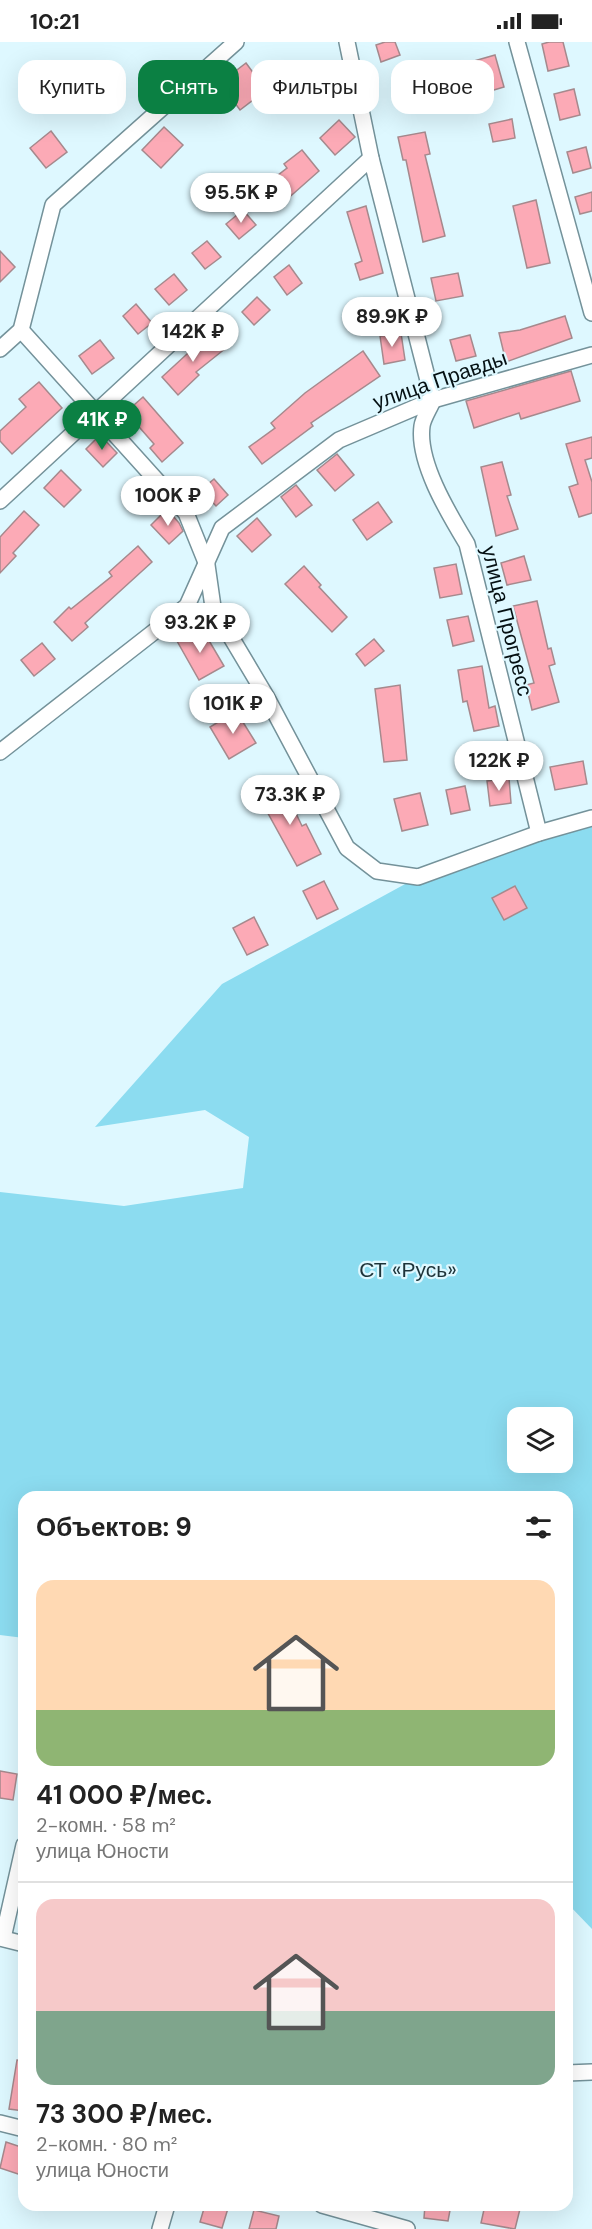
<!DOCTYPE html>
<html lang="ru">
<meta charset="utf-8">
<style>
body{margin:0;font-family:"DM Sans",sans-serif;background:#f2f2f2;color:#222;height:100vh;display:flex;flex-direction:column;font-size:22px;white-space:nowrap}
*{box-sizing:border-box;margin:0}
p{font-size:20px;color:#767676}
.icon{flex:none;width:33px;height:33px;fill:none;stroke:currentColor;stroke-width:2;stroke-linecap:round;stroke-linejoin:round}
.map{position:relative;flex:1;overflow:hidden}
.sheet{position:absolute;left:18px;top:1449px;width:555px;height:720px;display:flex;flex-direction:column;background:#fff;border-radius:18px;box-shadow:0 6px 24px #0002}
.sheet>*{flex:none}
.hud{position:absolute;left:18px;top:18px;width:556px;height:54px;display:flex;gap:12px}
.controls{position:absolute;left:507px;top:1365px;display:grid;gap:12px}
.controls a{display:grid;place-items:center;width:66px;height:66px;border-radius:12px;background:#fff;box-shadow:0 6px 24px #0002;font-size:30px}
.price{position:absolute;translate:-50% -51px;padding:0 14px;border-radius:21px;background:#fff;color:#222;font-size:20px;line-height:39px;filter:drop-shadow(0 2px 3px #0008)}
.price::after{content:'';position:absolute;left:50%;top:36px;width:18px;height:14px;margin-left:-9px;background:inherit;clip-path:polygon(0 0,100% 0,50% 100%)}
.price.selected{background:#0b8043;color:#fff}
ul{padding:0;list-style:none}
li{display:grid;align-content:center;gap:12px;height:318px;padding:0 18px}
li+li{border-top:2px solid #e0e0e0}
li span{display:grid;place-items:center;height:186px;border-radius:18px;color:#555}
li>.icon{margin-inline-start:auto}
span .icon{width:108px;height:108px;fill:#fffc;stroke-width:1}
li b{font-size:26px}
h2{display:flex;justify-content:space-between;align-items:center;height:72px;padding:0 18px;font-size:26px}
.chip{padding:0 21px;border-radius:18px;background:#fff;box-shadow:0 6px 24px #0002;font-size:21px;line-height:54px}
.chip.selected{background:#0b8043;color:#fff}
.status{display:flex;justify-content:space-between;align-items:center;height:42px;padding:0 30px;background:#fff;direction:ltr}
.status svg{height:16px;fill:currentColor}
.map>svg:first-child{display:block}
.green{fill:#8cdcf0;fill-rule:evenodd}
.building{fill:#fcaab6;stroke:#a6898d;stroke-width:1.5}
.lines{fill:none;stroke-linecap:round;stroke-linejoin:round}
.street-casing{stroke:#74929a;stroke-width:18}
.street{stroke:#fff;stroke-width:15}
.labels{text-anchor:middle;stroke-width:4.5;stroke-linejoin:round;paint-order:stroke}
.street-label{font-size:21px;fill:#051013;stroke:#def8ff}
.park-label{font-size:21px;fill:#1d3339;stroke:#def8ff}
</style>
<div class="status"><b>10:21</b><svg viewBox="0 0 49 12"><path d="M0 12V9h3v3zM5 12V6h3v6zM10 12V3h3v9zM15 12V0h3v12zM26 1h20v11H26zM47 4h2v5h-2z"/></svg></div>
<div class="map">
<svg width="592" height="2187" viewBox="0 0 592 2187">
<rect width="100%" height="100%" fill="#def8ff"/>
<path class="green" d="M592 776V1887L567 1861V1455H24V1596L0 1593V1150L124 1164 243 1146 249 1095 205 1068 95 1085 222 942 418 835ZM518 1376H562V1420H518Z"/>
<g class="building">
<polygon points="385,0 395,0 400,13 381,20 376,3"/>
<polygon points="549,0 563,0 569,24 548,29 542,2"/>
<polygon points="495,13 504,45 477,53 467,21"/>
<polygon points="246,21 266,48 240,68 220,41"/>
<polygon points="574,47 580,73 560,78 554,52"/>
<polygon points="512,77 515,96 493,100 489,82"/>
<polygon points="339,78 355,95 335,113 320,96"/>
<polygon points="164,85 183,103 161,126 142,108"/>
<polygon points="51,89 67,110 46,126 30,106"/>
<polygon points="425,90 430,112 425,113 445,194 423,200 406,118 403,118 398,95"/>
<polygon points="586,105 591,126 573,131 567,110"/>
<polygon points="302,108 319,129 276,167 260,147 287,126 284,122"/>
<polygon points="592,150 592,169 580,172 575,155"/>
<polygon points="536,158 550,221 527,226 513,164"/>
<polygon points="366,164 383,231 360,238 355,222 362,219 347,170"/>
<polygon points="243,168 256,183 239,197 226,182"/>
<polygon points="207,199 221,215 205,227 192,211"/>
<polygon points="0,209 15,225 0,240"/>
<polygon points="289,223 302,241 287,253 274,235"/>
<polygon points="458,231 463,254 436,259 431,236"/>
<polygon points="174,232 187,248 169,263 155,247"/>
<polygon points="257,255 270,268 254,283 242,270"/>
<polygon points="136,262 152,281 138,292 123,274"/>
<polygon points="565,274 572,296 506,320 499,291 520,288"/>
<polygon points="212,289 226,306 196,330 199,333 178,353 162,335"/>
<polygon points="401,291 405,318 384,322 380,294"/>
<polygon points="470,293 476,314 456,319 450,298"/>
<polygon points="100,298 114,316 92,332 79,314"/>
<polygon points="363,309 380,334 311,381 313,384 262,422 249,405 275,386 271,381 305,351"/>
<polygon points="571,329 580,359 521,377 519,371 474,386 466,359"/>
<polygon points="39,340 62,366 12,412 0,399 0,389 26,365 19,357"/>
<polygon points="143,355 183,401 162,420 150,406 154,402 126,370"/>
<polygon points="100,393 117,411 103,425 86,407"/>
<polygon points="592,395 592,416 585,418 592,440 592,471 579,475 569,445 578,442 566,402"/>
<polygon points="337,412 354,433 335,449 317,428"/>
<polygon points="502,420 511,453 507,454 518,487 496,494 481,425"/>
<polygon points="61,428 81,448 64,465 44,446"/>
<polygon points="214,437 228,453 216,464 201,448"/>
<polygon points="296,443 312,463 296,475 281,455"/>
<polygon points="378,460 392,480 367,498 353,478"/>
<polygon points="167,467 179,481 183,489 169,502 151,483"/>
<polygon points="24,469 39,483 13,511 16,514 0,531 0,495"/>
<polygon points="257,476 271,493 252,510 237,494"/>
<polygon points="138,504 152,520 85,581 88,585 72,599 54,580 69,565 71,567 112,534 109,530"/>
<polygon points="524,514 531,538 507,543 501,521"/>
<polygon points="456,522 462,552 440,556 434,526"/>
<polygon points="304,524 321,543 319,545 347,575 332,590 285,542"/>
<polygon points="537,559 548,607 551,606 555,622 549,624 559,660 532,668 526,643 534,641 513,564"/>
<polygon points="468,574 474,599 453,604 447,578"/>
<polygon points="201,585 224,624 199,638 177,599"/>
<polygon points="374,597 384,609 365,624 356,612"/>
<polygon points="42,601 55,617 34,634 21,618"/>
<polygon points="482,624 489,666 495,664 499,684 474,689 467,659 463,660 458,628"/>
<polygon points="400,643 407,718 384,720 375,647"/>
<polygon points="236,669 256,701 229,717 210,685"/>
<polygon points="583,719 587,742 555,748 550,725"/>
<polygon points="509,736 511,761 490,764 487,739"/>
<polygon points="283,744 302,784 306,782 321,812 297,824 259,755"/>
<polygon points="465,744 470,768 451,772 446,748"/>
<polygon points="420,751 428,783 402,789 394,757"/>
<polygon points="324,839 338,867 317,877 303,849"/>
<polygon points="515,844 527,866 504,878 492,856"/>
<polygon points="254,875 268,903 247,913 233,886"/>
<polygon points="0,1729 17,1732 13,1758 0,1756"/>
<polygon points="17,2018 24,2019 24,2069 9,2067"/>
<polygon points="6,2100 24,2106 24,2134 0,2126"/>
<polygon points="205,2163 229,2163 222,2186 200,2180"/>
<polygon points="425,2163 451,2163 448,2179 424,2176"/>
<polygon points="485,2163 521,2163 515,2187 481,2181"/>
<polygon points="254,2168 279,2174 276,2187 249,2187"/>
</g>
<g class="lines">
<defs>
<g id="street">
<path d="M347 0 371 116 433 358C430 366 423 376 422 384 417 420 449 472 467 502L539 791"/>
<polyline points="517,0 592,271"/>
<polyline points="21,288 186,471 207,523 213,565 266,654 347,806 377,829 418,835 539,791 592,776"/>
<polyline points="0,307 21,288 53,163 236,0"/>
<polyline points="0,459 371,116"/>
<polyline points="0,710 187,564 222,486 339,398 433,358 592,313"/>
<polyline points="0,1896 24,1902"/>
<polyline points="3,1896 24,1803"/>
<polyline points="567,2031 592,2030"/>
<polyline points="0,2081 24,2087"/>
<polyline points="322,2163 407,2187"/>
<polyline points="160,2187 167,2163"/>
</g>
</defs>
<use href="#street" class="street-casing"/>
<use href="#street" class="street"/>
</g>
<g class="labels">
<g class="street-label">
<text transform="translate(440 338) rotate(-19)" y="7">улица Правды</text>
<text transform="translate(507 579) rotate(76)" y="7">улица Прогресс</text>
</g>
<g class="park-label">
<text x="408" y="1235">СТ «Русь»</text>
</g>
</g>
</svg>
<div class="controls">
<a><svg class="icon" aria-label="layers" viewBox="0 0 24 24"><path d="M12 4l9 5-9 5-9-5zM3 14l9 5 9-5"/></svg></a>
</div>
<b class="price" style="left:241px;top:182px">95.5K ₽</b>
<b class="price" style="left:392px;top:306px">89.9K ₽</b>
<b class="price" style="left:193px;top:321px">142K ₽</b>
<b class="price selected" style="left:102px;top:409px">41K ₽</b>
<b class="price" style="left:168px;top:485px">100K ₽</b>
<b class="price" style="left:200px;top:612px">93.2K ₽</b>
<b class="price" style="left:233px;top:693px">101K ₽</b>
<b class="price" style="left:499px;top:750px">122K ₽</b>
<b class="price" style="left:290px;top:784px">73.3K ₽</b>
<div class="hud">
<a class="chip">Купить</a>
<a class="chip selected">Снять</a>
<a class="chip">Фильтры</a>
<a class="chip">Новое</a>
</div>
<section class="sheet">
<h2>Объектов: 9<svg class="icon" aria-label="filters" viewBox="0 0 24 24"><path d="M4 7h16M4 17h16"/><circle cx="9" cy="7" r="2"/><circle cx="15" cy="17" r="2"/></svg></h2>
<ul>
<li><span style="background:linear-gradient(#ffd9b3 70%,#8fb573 0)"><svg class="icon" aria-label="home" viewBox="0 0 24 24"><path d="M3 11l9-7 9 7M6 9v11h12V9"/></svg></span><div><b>41 000 ₽/мес.</b><p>2-комн. · 58 m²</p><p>улица Юности</p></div></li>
<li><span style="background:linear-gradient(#f6c9c9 60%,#7fa58c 0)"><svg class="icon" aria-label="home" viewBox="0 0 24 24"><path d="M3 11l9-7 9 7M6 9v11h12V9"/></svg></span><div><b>73 300 ₽/мес.</b><p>2-комн. · 80 m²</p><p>улица Юности</p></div></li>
</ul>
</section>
</div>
